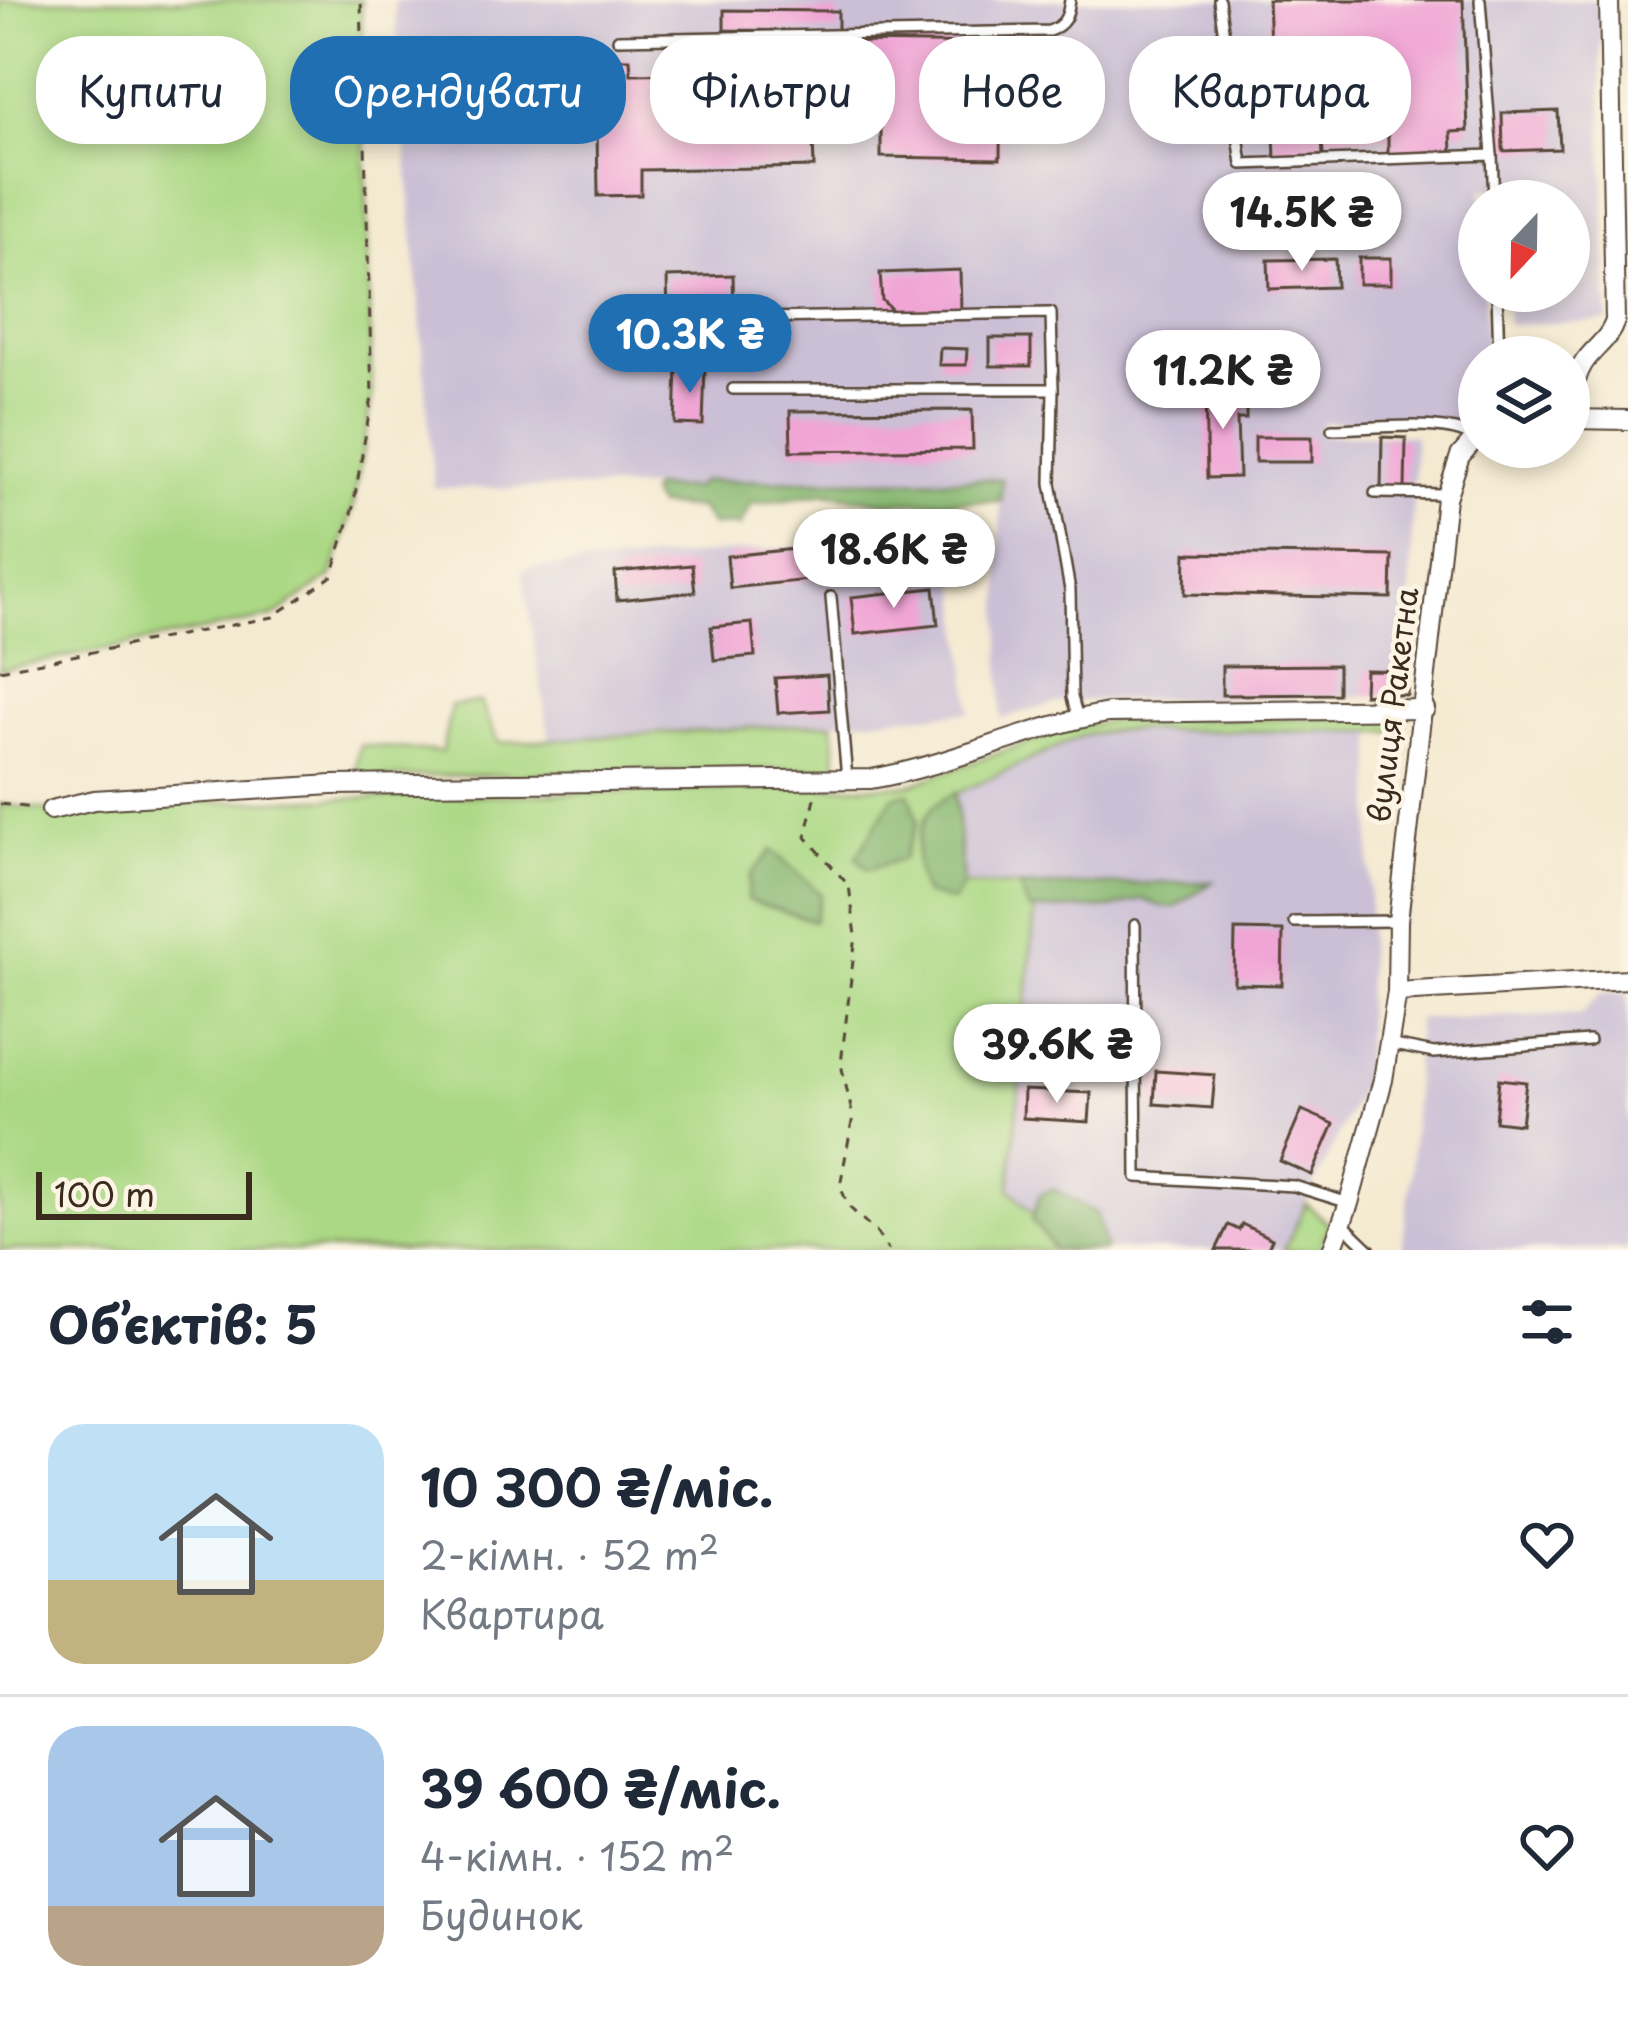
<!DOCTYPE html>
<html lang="uk">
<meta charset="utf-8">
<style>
body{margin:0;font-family:"Playpen Sans",sans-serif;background:#f2f2f3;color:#1f2937;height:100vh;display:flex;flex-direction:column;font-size:45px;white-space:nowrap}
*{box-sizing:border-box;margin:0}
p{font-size:39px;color:#747a83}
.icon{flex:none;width:66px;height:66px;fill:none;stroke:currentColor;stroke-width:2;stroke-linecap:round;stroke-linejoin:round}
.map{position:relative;height:1250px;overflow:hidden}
.drawer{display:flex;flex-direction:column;background:#fff;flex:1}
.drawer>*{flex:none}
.guide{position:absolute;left:36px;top:36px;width:1557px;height:108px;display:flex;gap:24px}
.needle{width:78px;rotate:202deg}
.buttons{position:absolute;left:1458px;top:180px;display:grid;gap:24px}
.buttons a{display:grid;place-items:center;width:132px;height:132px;border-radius:50%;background:#fff;box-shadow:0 6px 18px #0003;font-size:60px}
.scale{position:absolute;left:36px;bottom:30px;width:216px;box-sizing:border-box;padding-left:12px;border:6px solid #3b2a1e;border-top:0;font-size:33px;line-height:42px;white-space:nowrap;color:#3b2a1e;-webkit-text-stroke:9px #fcf5e5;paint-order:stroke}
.price{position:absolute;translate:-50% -102px;padding:0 27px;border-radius:42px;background:#fff;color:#222;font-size:39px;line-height:78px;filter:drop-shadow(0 3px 6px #0008)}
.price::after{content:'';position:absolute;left:50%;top:72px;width:36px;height:27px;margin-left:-18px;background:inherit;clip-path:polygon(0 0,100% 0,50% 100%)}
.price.selected{background:#1f6fb2;color:#fff}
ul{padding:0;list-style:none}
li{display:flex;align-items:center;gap:36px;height:300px;padding:0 48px}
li+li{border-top:3px solid #e0e1e3}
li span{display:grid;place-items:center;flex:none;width:336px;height:240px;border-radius:36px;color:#555}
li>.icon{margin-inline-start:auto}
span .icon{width:144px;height:144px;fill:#fffc;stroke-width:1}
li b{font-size:51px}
h2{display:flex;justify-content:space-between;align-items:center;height:144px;padding:0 48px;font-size:51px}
.pill{padding:0 42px;border-radius:48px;background:#fff;box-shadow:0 6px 18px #0003;font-size:42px;line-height:108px}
.pill.selected{background:#1f6fb2;color:#fff}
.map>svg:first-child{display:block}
.industrial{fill:#cbbfd5}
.green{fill:#abd884;stroke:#738151;stroke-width:3}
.forest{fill:#88b872;stroke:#627148;stroke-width:3}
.building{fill:#f0a5d5}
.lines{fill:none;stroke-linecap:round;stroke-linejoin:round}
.service-casing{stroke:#574739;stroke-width:14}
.minor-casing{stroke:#574739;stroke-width:22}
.path{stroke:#574739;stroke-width:3;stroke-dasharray:9 9;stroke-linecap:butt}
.service{stroke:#fff;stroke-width:9}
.minor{stroke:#fff;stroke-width:18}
.labels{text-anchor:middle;stroke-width:9;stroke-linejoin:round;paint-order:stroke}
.street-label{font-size:30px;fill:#3b2a1e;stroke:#fcf5e5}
</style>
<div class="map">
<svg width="1628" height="1250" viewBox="0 0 1628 1250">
<rect width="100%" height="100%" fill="#fcf5e5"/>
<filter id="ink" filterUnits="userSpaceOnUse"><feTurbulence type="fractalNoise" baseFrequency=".00833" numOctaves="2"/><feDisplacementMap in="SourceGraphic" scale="24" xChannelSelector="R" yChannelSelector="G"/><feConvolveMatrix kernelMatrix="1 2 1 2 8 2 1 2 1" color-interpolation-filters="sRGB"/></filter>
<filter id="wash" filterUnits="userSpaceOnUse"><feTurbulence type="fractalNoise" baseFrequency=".004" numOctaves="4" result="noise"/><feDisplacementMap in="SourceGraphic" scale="48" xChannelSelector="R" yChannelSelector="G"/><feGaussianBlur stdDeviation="2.7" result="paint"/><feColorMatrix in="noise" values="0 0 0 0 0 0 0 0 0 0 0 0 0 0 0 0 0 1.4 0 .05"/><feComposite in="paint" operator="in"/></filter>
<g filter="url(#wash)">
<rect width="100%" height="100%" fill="#f4ead1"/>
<g class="industrial">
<polygon points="394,0 1599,0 1608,321 1507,325 1506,291 1569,291 1569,201 1502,201 1501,188 1482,189 1479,291 1484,291 1486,357 1479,357 1479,377 1469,384 1467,412 1454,422 1322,422 1323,435 1415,435 1407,695 1063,701 1001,719 1000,488 434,488"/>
<polygon points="953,534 971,712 550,741 522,569"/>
<polygon points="1118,730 1374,732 1364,1080 1284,1250 1068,1250 1010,1189 1037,888 963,885 955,793 1084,735"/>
<polygon points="1628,992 1628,1250 1402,1250 1411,1174 1417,1019 1581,1014 1601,993"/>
</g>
<g class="green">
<polygon points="0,0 361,0 372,397 353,507 332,576 273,617 0,670"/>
<polygon points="480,702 499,743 833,723 837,768 354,778 360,745 442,752 451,706"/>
<polygon points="1394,718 1394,732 1118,730 1084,735 956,794 963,885 1037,887 1010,1189 1068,1250 0,1250 0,804 61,812 119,804 909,785 1069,728 1119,720"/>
<polygon points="1306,1204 1329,1224 1318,1250 1284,1250"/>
</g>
<g class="forest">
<polygon points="1002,479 1001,501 883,502 826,493 751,504 740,526 711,525 699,508 657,506 649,494 653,488 694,488 702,481"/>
<polygon points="909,793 918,821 903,859 868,869 856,857 894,796"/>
<path d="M955 793 963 885 953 902 925 894C912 870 914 833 931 809 936 802 947 798 955 793Z"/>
<polygon points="772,850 821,894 814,921 747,900 750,876"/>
<polygon points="1212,882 1174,908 1162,907 1143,899 1112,908 1029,910 1019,887"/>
<polygon points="1054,1189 1097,1214 1105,1250 1055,1250 1032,1220 1040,1194"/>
</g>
<g id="blocks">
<g class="building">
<polygon points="1268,0 1463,0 1468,131 1451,132 1452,151 1388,154 1388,136 1322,138 1323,156 1275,158"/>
<polygon points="724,10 838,11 838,31 724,30"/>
<polygon points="854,42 1001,44 1000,159 881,157 881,122 853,122"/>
<polygon points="696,56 718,56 718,73 738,73 738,57 810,56 811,70 817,70 818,139 813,139 814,167 641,170 641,195 598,196 596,59 630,59 631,74 696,73"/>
<polygon points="1558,111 1560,149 1503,151 1502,113"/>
<rect x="1359" y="258" width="32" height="26"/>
<polygon points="1335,259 1336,287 1269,289 1268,260"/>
<polygon points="960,270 961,311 895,313 882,300 880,273"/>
<polygon points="733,275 734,312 668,314 667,277"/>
<rect x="990" y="338" width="41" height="28"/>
<polygon points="940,348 967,349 966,365 939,365"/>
<polygon points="677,368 705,368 703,425 675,424"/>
<polygon points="1205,392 1246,392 1246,419 1237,419 1239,477 1207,478"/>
<polygon points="972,410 973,449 791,451 790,411"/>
<rect x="1255" y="437" width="57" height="25"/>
<polygon points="1382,437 1406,438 1405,490 1381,489"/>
<polygon points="919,541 921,574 840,580 838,547"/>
<polygon points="805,548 809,580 730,588 727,556"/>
<polygon points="1186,553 1392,556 1391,598 1185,594"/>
<polygon points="692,565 695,592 617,600 615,572"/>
<polygon points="934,588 938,625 855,634 851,597"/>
<polygon points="752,623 755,656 714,660 711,627"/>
<polygon points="1338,665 1338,694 1222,695 1222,666"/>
<polygon points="1365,670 1408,671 1407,695 1364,694"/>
<polygon points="827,675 829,710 778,713 775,678"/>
<polygon points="1235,930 1283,931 1282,985 1234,984"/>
<polygon points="1156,1071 1215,1075 1212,1108 1154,1104"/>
<polygon points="1499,1079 1526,1082 1521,1124 1495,1121"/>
<polygon points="1024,1090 1091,1093 1089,1122 1023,1118"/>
<polygon points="1302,1110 1334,1124 1312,1175 1280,1161"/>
<polygon points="1242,1224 1272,1239 1267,1250 1216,1250 1228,1225 1239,1230"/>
</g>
</g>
</g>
<g filter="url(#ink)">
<use href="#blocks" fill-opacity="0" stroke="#574739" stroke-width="3"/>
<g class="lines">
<defs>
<g id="service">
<polyline points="1219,0 1242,164 1492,155 1494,201"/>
<polyline points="1480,0 1492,155"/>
<path d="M618 39 1049 31C1065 25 1068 16 1070 0"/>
<polyline points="1497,291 1499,357"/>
<polyline points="654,320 1051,313 1053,389"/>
<polyline points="733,389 1053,389 1051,483 1070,590 1072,697 1078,718"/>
<path d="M1332 429C1367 429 1447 418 1474 438"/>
<polyline points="1375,493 1448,494"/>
<polyline points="831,597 847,779"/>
<polyline points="1294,922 1398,921"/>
<polyline points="1135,925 1137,1177 1294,1186 1349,1203"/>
<polyline points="1388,1044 1434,1053 1589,1041"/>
<polyline points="1342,1223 1370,1250"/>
</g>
<g id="minor">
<polyline points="1569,419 1628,420"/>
<path d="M1570 419C1573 399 1573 378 1585 361 1596 346 1609 339 1615 321L1609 0"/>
<path d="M51 810 94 800 332 785 871 779C953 765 1027 727 1108 713L1425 709"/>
<polyline points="1397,992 1628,979"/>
<polyline points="1332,1250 1349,1203 1383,1080 1397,992 1398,921 1446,498 1460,456 1479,434"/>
</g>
</defs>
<use href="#service" class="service-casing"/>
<use href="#minor" class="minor-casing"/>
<g class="path">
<polyline points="0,670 273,617 332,576 353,507 372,397 361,0"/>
<polyline points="815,798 806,837 849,886 856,935 841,1064 853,1117 840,1186 849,1207 876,1232 888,1250"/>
<polyline points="0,804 34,808"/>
</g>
<use href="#service" class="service"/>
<use href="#minor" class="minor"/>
</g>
</g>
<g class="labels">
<g class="street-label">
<text transform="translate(1394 705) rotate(-83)" y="10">вулиця Ракетна</text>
</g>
</g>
</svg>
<div class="buttons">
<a><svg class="needle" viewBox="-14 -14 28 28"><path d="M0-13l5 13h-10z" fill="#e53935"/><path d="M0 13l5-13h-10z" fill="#747a83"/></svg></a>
<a><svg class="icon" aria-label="layers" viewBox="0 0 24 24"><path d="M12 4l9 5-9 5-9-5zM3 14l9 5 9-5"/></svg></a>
</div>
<div class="scale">100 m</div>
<b class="price" style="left:1302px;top:274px">14.5K ₴</b>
<b class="price selected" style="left:690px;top:396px">10.3K ₴</b>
<b class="price" style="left:1223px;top:432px">11.2K ₴</b>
<b class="price" style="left:894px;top:611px">18.6K ₴</b>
<b class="price" style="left:1057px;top:1106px">39.6K ₴</b>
<div class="guide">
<a class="pill">Купити</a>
<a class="pill selected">Орендувати</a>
<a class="pill">Фільтри</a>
<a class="pill">Нове</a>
<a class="pill">Квартира</a>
</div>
</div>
<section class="drawer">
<h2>Об’єктів: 5<svg class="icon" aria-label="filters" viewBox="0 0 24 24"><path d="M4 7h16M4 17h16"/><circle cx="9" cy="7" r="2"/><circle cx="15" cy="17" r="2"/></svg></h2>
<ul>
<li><span style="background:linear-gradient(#bfe0f5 65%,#c2b280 0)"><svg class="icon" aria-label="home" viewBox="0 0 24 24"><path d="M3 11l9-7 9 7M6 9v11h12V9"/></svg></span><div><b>10 300 ₴/міс.</b><p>2-кімн. · 52 m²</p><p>Квартира</p></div><svg class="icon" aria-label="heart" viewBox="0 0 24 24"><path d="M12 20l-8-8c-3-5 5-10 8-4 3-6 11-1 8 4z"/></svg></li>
<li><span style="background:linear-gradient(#a9c7e8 75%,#b9a48a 0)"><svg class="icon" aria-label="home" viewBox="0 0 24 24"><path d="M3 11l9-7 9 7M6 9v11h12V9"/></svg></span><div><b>39 600 ₴/міс.</b><p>4-кімн. · 152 m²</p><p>Будинок</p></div><svg class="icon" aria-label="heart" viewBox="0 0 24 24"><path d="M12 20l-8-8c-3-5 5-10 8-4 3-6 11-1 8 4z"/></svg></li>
</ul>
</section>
